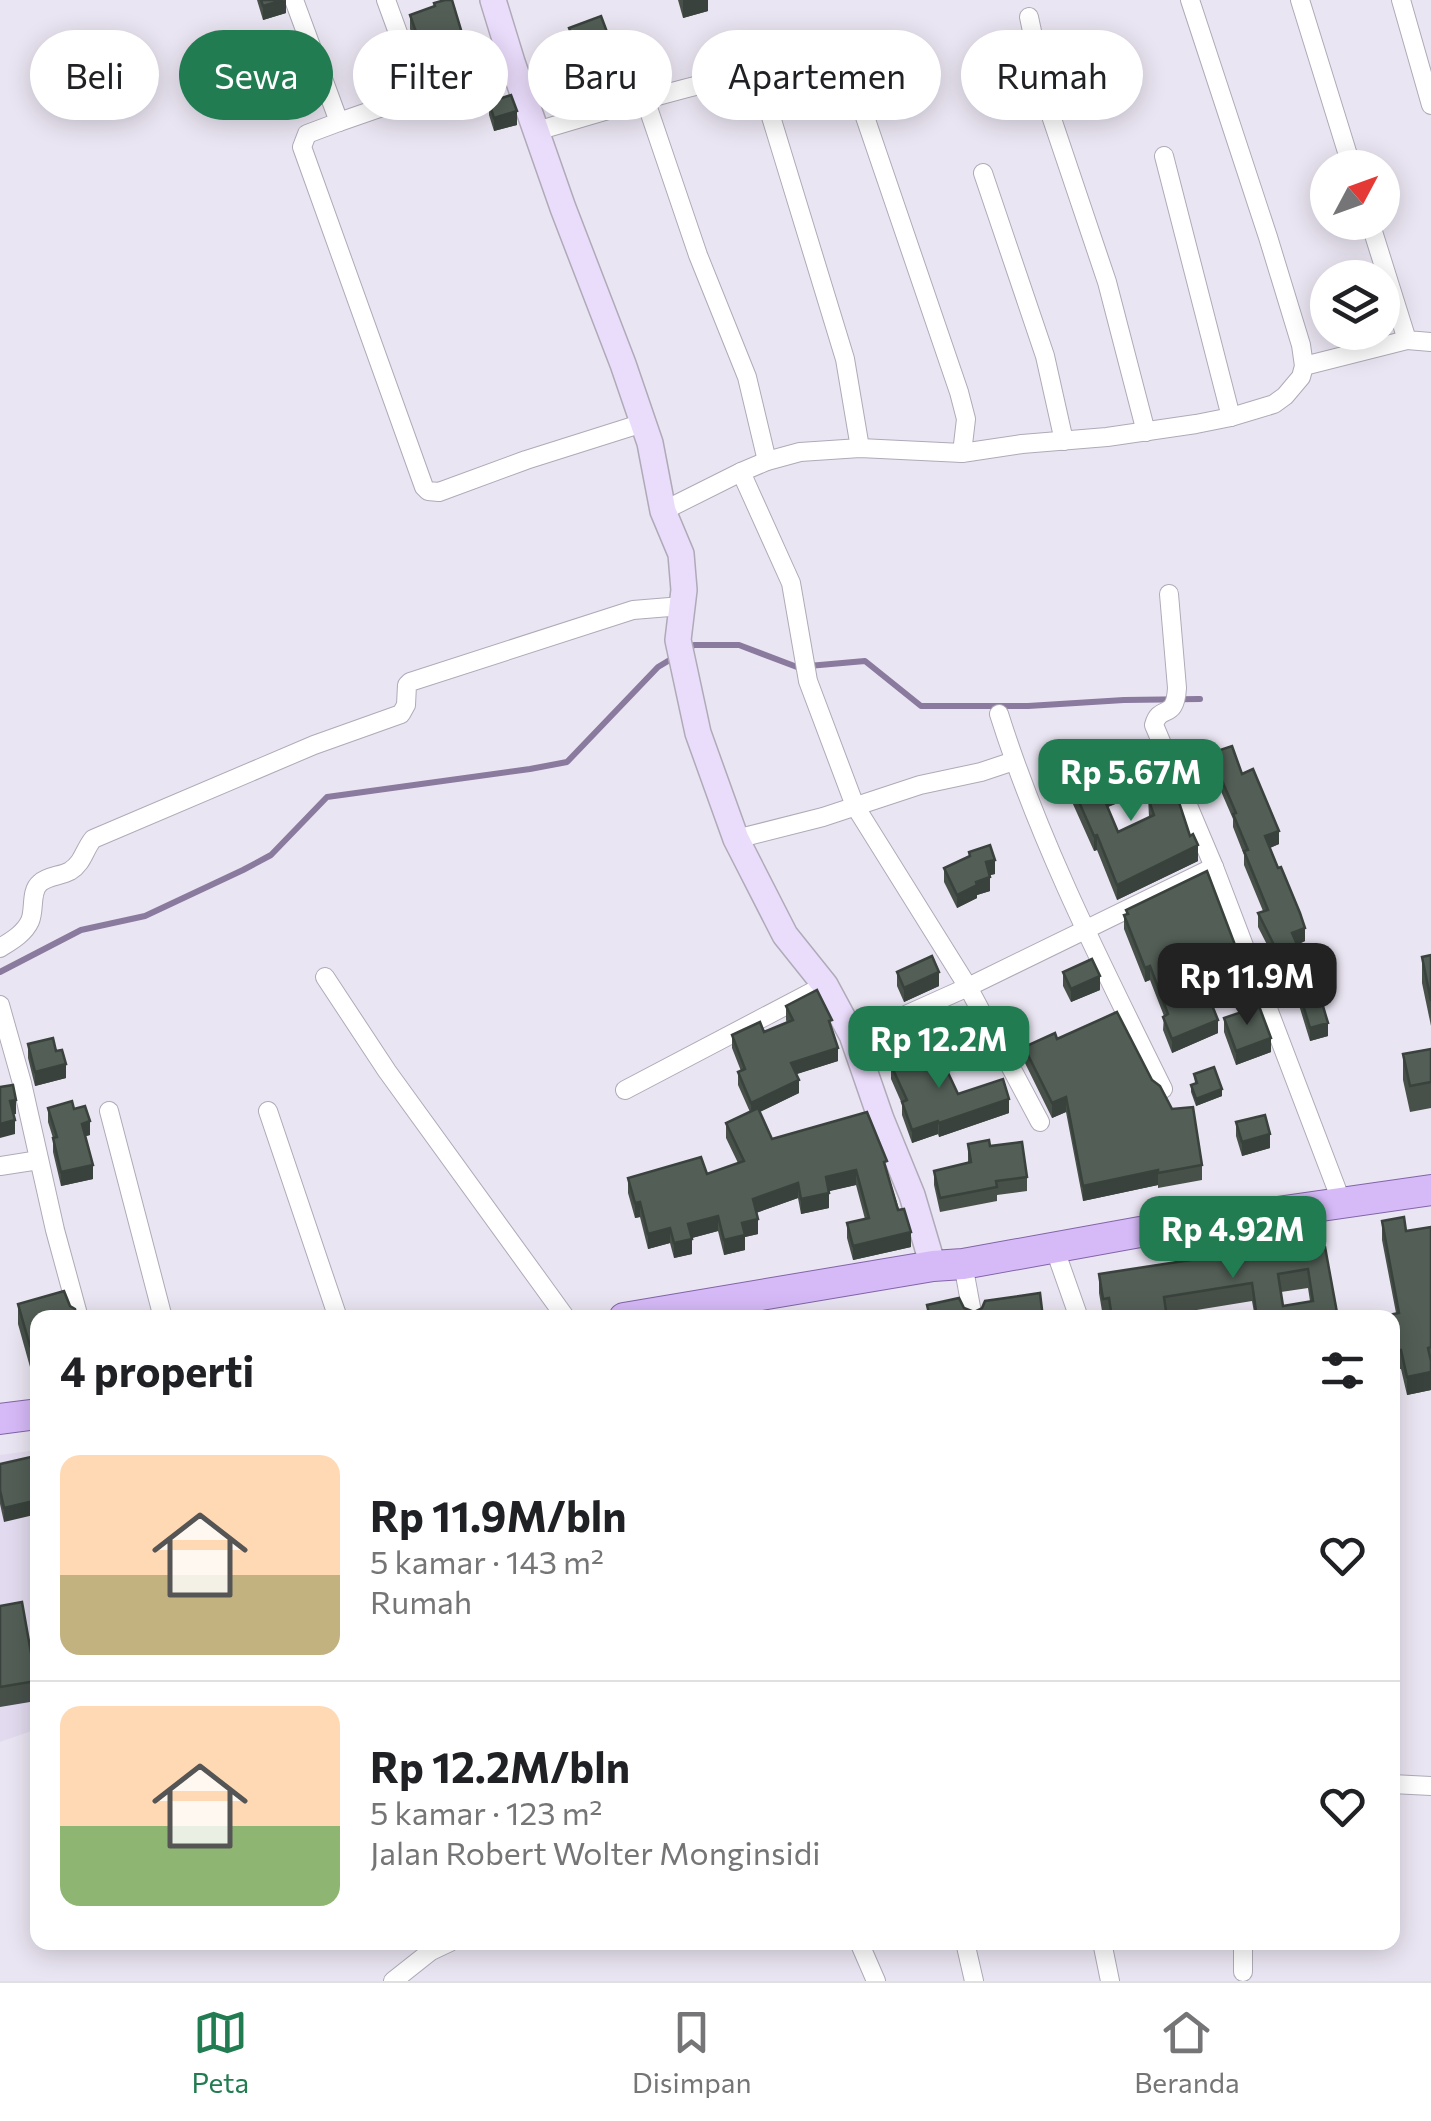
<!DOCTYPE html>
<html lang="id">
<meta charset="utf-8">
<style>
body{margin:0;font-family:Commissioner,sans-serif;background:#f6f6f6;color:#202124;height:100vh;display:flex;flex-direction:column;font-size:38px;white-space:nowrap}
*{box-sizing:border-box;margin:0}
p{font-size:32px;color:#757577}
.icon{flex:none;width:55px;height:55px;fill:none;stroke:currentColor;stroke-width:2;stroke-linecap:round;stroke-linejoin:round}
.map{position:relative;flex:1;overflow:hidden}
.sheet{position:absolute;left:30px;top:1310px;width:1370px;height:640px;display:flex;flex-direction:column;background:#fff;border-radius:20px;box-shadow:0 5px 25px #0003}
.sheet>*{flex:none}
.top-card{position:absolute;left:30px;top:30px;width:1372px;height:90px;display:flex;gap:20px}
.needle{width:65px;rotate:49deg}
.controls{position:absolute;left:1310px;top:150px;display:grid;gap:20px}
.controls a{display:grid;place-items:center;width:90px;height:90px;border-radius:50%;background:#fff;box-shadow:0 5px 25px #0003;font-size:50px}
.price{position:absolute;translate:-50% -85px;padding:0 22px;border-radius:20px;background:#227c51;color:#fff;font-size:32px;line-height:65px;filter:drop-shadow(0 2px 5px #0008)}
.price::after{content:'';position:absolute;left:50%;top:60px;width:30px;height:22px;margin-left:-15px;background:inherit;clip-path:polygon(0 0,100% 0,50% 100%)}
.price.selected{background:#222;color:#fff}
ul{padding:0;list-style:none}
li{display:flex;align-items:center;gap:30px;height:250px;padding:0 30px}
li+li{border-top:2px solid #e0e0e0}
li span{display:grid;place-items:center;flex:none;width:280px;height:200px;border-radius:20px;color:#555}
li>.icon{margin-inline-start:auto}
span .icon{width:120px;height:120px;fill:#fffc;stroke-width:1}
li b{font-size:42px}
h2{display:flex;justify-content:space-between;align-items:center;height:120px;padding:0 30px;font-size:42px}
.pill{padding:0 35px;border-radius:45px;background:#fff;box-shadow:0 5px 25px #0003;font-size:35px;line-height:90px}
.pill.selected{background:#227c51;color:#fff}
.menu{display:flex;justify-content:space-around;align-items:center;height:140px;border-top:2px solid #e0e0e0;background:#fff;font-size:28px;color:#757577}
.menu a{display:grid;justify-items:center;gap:5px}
.menu .selected{color:#227c51}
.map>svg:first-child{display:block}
.built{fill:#e2daee}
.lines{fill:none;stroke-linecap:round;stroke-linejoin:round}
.stream{stroke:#897a9e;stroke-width:6}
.minor-casing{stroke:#afaab7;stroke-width:20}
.secondary-casing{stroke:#afaab7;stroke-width:28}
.primary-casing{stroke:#8264a8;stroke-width:32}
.minor{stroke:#fff;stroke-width:18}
.secondary{stroke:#eadcfb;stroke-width:25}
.primary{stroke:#d6baf8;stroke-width:30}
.wall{fill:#47514a;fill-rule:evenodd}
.shaded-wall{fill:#39423c}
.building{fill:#525e56;stroke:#39423c;stroke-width:2.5;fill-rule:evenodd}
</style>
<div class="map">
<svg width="1431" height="1981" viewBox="0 0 1431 1981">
<rect width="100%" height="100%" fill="#eae5f2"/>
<polygon class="built" points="37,1450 37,1729 0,1742 0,1455"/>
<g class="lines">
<g class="stream">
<polyline points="688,649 694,645 739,645 797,667 865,661 921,706 1028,706 1124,700 1200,699"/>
<polyline points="0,972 81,930 145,916 243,870 271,855 327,797 530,769 567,762 658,667 673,658"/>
</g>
<defs>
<g id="minor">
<polyline points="294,0 339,122 307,134 302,147 424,487 428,491 439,492 526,460 643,423"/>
<polyline points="386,0 420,93"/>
<polyline points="1300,0 1352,168"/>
<polyline points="1401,0 1431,105"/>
<polyline points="1029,17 1048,107 1107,282 1146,432"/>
<polyline points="757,71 845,359 860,448"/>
<polyline points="645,99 698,255 747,377 767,461"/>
<polyline points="339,122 512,62"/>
<path d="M537 131C617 107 697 83 779 67 795 63 816 56 833 58 842 60 845 66 850 73L959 392 966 419 962 453"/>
<polyline points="1164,156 1231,417"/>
<polyline points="983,173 1045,356 1064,441"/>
<polyline points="1370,222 1407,340 1431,342"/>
<polyline points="1304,366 1407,340"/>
<polyline points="741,472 791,583 808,681 855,806 968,987 1040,1122"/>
<polyline points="663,511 741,472 767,461 800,452 860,448 962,453 1022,444 1107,437 1196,424 1231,417 1274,404 1285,396 1301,377 1304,366 1301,345 1268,237 1190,0"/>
<path d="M1169 594 1177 688C1175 722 1160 703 1154 725L1214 867 1342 1203"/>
<path d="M999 714C1040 844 1103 967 1163 1089"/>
<polyline points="736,839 823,817 920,785 981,772 1014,761"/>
<path d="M0 948C11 941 24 934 30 921 35 910 30 891 40 883 47 876 61 876 70 871 83 863 84 850 93 839L314 745 401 714 406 705 407 685 410 682 633 610 682 606"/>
<polyline points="325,977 387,1071 566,1318"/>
<polyline points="0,1005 22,1083 55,1230 79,1318"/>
<polyline points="852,1035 890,1022 968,987 1214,867"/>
<polyline points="625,1090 825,985"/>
<polyline points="109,1111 163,1318"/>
<polyline points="268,1111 338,1318"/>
<polyline points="0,1166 39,1160"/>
<polyline points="1054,1247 1079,1318"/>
<polyline points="963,1264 973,1318"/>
<polyline points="1392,1784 1431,1786"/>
<polyline points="859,1942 876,1981"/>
<polyline points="965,1942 974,1981"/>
<polyline points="1102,1942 1110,1981"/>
<polyline points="1243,1942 1243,1972"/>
<polyline points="393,1981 431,1951 450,1942"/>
</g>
<polyline id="secondary" points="493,0 512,62 563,208 623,364 650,443 663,511 681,554 684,590 678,640 698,733 736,839 785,935 825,985 852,1035 881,1119 912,1195 933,1266"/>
<g id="primary">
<polyline points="624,1318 933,1266 963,1264 1140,1232 1431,1190"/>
<polyline points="0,1419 38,1414"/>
</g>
</defs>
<use href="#minor" class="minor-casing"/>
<use href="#secondary" class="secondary-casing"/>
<use href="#primary" class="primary-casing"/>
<use href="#minor" class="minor"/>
<use href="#secondary" class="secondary"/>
<use href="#primary" class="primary"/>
</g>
<g class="wall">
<polygon points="257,0 286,0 286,13 263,20"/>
<polygon points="678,0 708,0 708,11 683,18"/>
<polygon points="434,6 467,63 427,76 410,29 410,15"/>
<polygon points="569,28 613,62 581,73 569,41"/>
<polygon points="489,102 517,125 494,131 489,115"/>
<polygon points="1217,751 1242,774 1279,844 1270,848 1305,941 1297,945 1328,1036 1310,1041 1290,976 1284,978 1258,927 1258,913 1263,911 1244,865 1244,855 1233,827 1233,819 1220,789 1212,792 1207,776 1207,763 1217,760"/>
<polygon points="1068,777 1128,799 1108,807 1118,832 1149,817 1148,798 1198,861 1117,900 1097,850 1094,851 1068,793"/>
<polygon points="969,852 995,874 990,875 990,891 977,895 977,898 957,908 944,882 944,868 969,856"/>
<polygon points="1126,910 1243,979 1207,995 1218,1033 1172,1053 1163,1030 1164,1016 1150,980 1145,982 1124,929 1124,915 1126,914"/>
<polygon points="1431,955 1431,1026 1422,983 1422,957"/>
<polygon points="897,972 939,986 904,1002 897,986"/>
<polygon points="1063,972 1100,990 1071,1002 1063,986"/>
<polygon points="786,1006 832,1031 838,1061 796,1074 799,1093 760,1112 772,1139 887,1171 911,1247 853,1260 847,1238 847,1223 865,1219 856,1185 828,1191 829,1208 801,1214 798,1198 756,1213 758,1234 745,1237 745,1250 724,1255 718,1231 692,1238 692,1254 674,1258 670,1243 648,1249 640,1217 635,1218 628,1193 628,1178 707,1174 738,1163 726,1138 726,1123 750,1112 738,1085 738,1072 741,1071 732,1048 732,1035 764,1032 787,1023 786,1020"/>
<polygon points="1224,1018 1271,1052 1236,1065 1224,1032"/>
<polygon points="1057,1039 1152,1080 1202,1165 1202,1180 1158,1188 1158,1185 1083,1201 1066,1112 1052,1118 1024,1061 1024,1047"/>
<polygon points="28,1044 56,1051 66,1078 35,1086 28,1058"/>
<polygon points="1431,1049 1431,1108 1410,1112 1403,1080 1403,1054"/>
<polygon points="891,1065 958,1094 1009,1113 939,1137 938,1134 912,1143 902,1115 902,1104 891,1079"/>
<polygon points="1194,1074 1222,1096 1196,1106 1191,1092 1191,1085 1195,1083"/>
<polygon points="48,1108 74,1109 90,1135 86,1136 93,1179 61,1186 53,1152 53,1138 48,1122"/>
<polygon points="1236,1122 1270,1148 1242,1156 1236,1136"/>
<polygon points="968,1144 990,1146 1027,1177 1027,1191 997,1195 997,1201 940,1212 934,1185 934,1171 968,1163"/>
<path d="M1287 1221 1312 1249 1338 1318H1255L1252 1301 1166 1315 1167 1318 1103 1317 1099 1293V1274L1244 1255 1288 1245ZM1308 1288 1310 1301 1283 1306 1281 1292Z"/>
<polygon points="1382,1221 1406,1231 1431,1227 1431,1390 1407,1395 1401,1369 1392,1370 1392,1318 1396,1313 1382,1240"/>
<polygon points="18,1304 70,1306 30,1367 18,1324"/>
<polygon points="31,1457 4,1522 0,1504 0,1464"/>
<polygon points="0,1606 36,1681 36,1701 0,1707"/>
</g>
<g class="shaded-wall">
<polygon points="286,0 286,13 263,20 263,6"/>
<polygon points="683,0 708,0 708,11 683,18"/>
<polygon points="613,48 613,62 581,73 581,60"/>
<polygon points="467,50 467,63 427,76 427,63"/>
<polygon points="517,111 517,125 494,131 494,118"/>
<polygon points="1220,776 1220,789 1212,792 1212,778"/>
<polygon points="1128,783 1128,799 1102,809 1102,794"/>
<polygon points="1279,831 1279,844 1265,850 1265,836"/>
<polygon points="1097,835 1097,850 1094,851 1094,836"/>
<polygon points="1198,845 1198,861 1117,900 1117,885"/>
<polygon points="995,860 995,874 986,876 986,862"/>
<polygon points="990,877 990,891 977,895 977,898 957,908 957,895 976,882"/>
<polygon points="1305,928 1305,941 1292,947 1292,933"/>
<polygon points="1290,962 1290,976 1284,978 1284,965"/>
<polygon points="1150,966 1150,980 1145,982 1145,968"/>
<polygon points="1243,966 1243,979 1203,997 1203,983"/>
<polygon points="939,972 939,986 904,1002 904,988"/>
<polygon points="1100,976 1100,990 1071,1002 1071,989"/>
<polygon points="1218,1020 1218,1033 1172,1053 1172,1039"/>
<polygon points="1328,1023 1328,1036 1310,1041 1310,1028"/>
<polygon points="1271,1038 1271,1052 1236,1065 1236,1051"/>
<polygon points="838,1048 838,1061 791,1076 791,1063"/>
<polygon points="66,1064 66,1078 35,1086 35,1072"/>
<polygon points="799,1080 799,1093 751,1116 751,1103"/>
<polygon points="1222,1089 1222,1096 1196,1106 1196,1099"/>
<polygon points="1066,1097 1066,1112 1052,1118 1052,1103"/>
<polygon points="1009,1099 1009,1113 939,1137 939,1123"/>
<polygon points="16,1100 16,1114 10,1115 10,1101"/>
<polygon points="15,1120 15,1134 0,1138 0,1124"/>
<polygon points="90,1121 90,1135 82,1137 82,1124"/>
<polygon points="938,1121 938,1134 912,1143 912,1130"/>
<polygon points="1270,1134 1270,1148 1242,1156 1242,1142"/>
<polygon points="93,1165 93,1179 61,1186 61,1172"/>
<polygon points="856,1170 856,1185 826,1192 826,1177"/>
<polygon points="1158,1170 1158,1185 1083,1201 1083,1186"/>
<polygon points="798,1183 798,1198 753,1214 753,1199"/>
<polygon points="829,1193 829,1208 801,1214 801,1199"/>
<polygon points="640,1202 640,1217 635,1218 635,1203"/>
<polygon points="718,1216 718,1231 688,1239 688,1224"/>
<polygon points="758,1219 758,1234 745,1237 745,1250 724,1255 724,1240 742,1223"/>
<polygon points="670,1228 670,1243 648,1249 648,1234"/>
<polygon points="911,1232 911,1247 853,1260 853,1246"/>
<polygon points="692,1239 692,1254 674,1258 674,1243"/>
<polygon points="38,1344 38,1365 30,1367 30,1346"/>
<polygon points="1431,1372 1431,1390 1407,1395 1407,1377"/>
<polygon points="38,1500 38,1514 4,1522 4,1508"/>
</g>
<g class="building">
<polygon points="261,0 283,0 263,6"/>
<polygon points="445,0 452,0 467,50 427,63 410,15 435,6 434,3"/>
<polygon points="601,16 613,48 581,60 569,28"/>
<polygon points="511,95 517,111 494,118 489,102"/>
<polygon points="1232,746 1242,774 1253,769 1279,831 1265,836 1278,868 1281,867 1300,913 1305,928 1292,933 1308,970 1312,969 1328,1023 1310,1028 1290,962 1284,965 1258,913 1268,910 1244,851 1248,850 1233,814 1236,813 1220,776 1212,778 1207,763 1219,759 1217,751"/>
<polygon points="1117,757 1128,783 1102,794 1118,832 1154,815 1148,798 1175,790 1190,836 1193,834 1198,845 1117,885 1097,835 1094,836 1068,777"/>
<polygon points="990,845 995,860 986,862 990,877 976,882 977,885 957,895 944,868 970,856 969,852"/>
<polygon points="1207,871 1243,966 1203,983 1218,1020 1172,1039 1163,1017 1168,1014 1150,966 1145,968 1124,915 1128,914 1126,910"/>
<polygon points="1431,955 1431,1001 1422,957"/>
<polygon points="932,956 939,972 904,988 897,972"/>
<polygon points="1092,959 1100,976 1071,989 1063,972"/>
<polygon points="817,990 832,1020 829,1021 838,1048 791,1063 799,1080 751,1103 738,1072 745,1069 732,1035 760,1022 764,1032 793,1020 786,1006"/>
<polygon points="1259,1006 1271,1038 1236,1051 1224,1018"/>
<polygon points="1117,1012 1152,1080 1160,1086 1172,1109 1193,1107 1202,1165 1158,1173 1158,1170 1083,1186 1066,1097 1052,1103 1024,1047 1055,1033 1057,1039"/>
<polygon points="53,1038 56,1051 62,1050 66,1064 35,1072 28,1044"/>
<polygon points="935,1045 958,1094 1003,1079 1009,1099 939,1123 938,1121 912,1130 902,1102 907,1100 891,1065"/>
<polygon points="1431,1049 1431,1082 1410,1086 1403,1054"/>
<polygon points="1214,1067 1222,1089 1196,1099 1191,1085 1197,1083 1194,1074"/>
<polygon points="13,1085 16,1100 10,1101 15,1120 0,1124 0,1087"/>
<polygon points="72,1101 74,1109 85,1106 90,1121 82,1124 93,1165 61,1172 53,1138 57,1137 48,1108"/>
<polygon points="758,1108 772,1139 867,1112 887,1161 884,1162 898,1210 904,1209 911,1232 853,1246 847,1223 869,1218 856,1170 826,1177 829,1193 801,1199 798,1183 753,1199 758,1219 742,1223 745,1235 724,1240 718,1216 688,1224 692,1239 674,1243 670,1228 648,1234 640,1202 635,1203 628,1178 701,1157 707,1174 744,1161 726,1123"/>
<polygon points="1265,1115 1270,1134 1242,1142 1236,1122"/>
<polygon points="989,1140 990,1146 1022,1142 1027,1177 996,1181 997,1187 940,1198 934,1171 971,1162 968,1144"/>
<path d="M1306 1217 1312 1249 1325 1247 1338 1318H1257L1252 1283 1164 1297 1167 1318H1112L1109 1298 1103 1299 1099 1274 1243 1252 1244 1255 1292 1244 1287 1221ZM1308 1269 1313 1301 1283 1306 1278 1274Z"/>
<polygon points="1404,1217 1406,1231 1431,1227 1431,1347 1428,1348 1431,1361 1431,1372 1407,1377 1401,1350 1392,1352 1392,1318 1373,1318 1399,1313 1382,1221"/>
<polygon points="64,1291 70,1306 75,1309 77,1318 38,1318 38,1344 30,1346 18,1304"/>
<polygon points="1040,1293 1043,1318 930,1318 927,1305 959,1298 964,1308 974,1312 982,1308 985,1301"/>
<polygon points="31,1457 38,1482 38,1500 4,1508 0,1490 0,1464"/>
<polygon points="22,1602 36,1681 0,1687 0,1606"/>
</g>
</svg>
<div class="controls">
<a><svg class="needle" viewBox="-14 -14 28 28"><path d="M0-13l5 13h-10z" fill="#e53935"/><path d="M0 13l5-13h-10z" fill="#757577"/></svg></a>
<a><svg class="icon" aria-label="layers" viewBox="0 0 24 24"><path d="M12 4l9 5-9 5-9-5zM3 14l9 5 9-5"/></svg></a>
</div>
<b class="price" style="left:1131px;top:824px">Rp 5.67M</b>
<b class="price selected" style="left:1247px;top:1028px">Rp 11.9M</b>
<b class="price" style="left:939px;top:1091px">Rp 12.2M</b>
<b class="price" style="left:1233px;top:1281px">Rp 4.92M</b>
<div class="top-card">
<a class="pill">Beli</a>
<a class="pill selected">Sewa</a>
<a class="pill">Filter</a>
<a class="pill">Baru</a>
<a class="pill">Apartemen</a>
<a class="pill">Rumah</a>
</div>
<section class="sheet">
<h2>4 properti<svg class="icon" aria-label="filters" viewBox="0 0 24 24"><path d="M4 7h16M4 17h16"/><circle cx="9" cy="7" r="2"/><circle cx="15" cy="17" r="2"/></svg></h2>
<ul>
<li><span style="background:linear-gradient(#ffd9b3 60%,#c2b280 0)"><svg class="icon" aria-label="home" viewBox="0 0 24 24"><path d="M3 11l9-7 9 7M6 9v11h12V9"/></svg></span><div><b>Rp 11.9M/bln</b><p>5 kamar · 143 m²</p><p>Rumah</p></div><svg class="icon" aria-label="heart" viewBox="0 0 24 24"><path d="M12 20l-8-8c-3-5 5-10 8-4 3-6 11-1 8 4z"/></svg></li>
<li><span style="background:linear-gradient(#ffd9b3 60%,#8fb573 0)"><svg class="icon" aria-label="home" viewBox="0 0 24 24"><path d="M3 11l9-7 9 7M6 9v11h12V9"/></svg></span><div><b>Rp 12.2M/bln</b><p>5 kamar · 123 m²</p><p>Jalan Robert Wolter Monginsidi</p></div><svg class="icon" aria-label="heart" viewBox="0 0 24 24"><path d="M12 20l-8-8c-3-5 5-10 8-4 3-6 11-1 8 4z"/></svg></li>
</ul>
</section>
</div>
<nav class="menu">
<a class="selected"><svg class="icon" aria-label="map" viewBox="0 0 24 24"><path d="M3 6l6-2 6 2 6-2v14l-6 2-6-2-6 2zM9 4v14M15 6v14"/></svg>Peta</a>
<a><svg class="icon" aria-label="saved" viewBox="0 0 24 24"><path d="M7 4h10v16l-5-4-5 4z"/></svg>Disimpan</a>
<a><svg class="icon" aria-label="home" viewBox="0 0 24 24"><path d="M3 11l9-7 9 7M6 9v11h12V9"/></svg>Beranda</a>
</nav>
